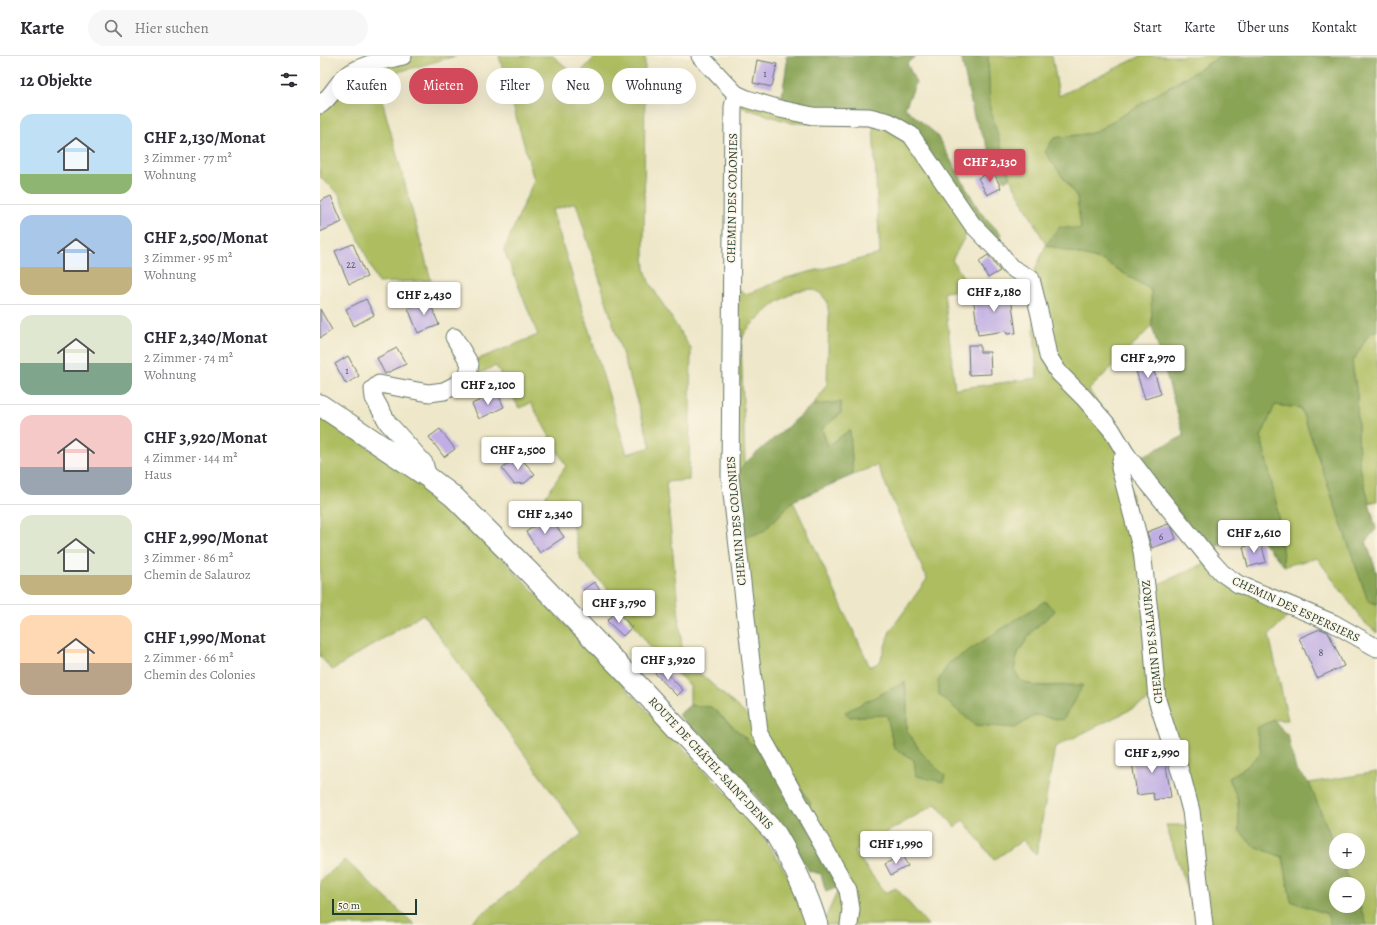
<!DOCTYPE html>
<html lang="de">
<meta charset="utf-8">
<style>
body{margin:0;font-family:Alegreya,serif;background:#f7f7f7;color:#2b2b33;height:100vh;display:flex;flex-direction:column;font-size:15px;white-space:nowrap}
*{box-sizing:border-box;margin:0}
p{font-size:13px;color:#7c7c81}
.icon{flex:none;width:22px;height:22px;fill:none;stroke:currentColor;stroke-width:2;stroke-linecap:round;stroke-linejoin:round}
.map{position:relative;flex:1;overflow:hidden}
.side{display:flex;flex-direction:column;background:#fff;width:320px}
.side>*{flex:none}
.guide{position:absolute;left:12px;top:12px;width:380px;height:36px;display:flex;gap:8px}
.controls{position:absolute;left:1009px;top:777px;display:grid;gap:8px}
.controls a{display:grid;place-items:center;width:36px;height:36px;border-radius:50%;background:#fff;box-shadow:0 4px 16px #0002;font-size:20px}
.scale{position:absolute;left:12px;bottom:10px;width:85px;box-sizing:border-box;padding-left:4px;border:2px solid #1f3d34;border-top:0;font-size:11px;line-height:14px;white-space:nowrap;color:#1f3d34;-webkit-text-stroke:3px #fcf5e5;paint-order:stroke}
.price{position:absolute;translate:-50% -34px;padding:0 9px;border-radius:4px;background:#fff;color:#222;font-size:13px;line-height:26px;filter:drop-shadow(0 1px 2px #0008)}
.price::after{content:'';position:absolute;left:50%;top:24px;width:12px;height:9px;margin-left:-6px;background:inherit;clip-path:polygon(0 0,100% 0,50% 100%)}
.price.current{background:#d1495b;color:#fff}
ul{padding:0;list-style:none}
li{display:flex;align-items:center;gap:12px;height:100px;padding:0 20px}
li+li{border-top:1px solid #e1e1e2}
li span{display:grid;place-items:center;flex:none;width:112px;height:80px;border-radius:12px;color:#555}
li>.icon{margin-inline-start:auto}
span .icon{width:48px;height:48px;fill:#fffc;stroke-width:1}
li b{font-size:17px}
h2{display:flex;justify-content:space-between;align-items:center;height:48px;padding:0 20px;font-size:17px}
.chip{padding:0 14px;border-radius:18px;background:#fff;box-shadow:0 4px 16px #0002;font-size:14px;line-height:36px}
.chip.current{background:#d1495b;color:#fff}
header{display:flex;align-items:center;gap:24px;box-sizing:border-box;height:56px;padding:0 20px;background:#fff;border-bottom:1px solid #e1e1e2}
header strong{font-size:19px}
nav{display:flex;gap:22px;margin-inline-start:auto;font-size:14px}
.search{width:280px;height:36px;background:#f7f7f7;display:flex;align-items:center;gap:10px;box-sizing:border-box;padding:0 14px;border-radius:22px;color:#7c7c81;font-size:15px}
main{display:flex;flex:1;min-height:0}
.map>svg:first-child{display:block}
.green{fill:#adbd60;stroke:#667d4a;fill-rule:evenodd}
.forest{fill:#8aa456;stroke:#547045}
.building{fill:#c0aee4}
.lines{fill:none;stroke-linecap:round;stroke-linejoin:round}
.minor-casing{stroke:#677868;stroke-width:19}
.major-casing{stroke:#677868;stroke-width:23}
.minor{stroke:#fff;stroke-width:17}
.major{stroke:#fff;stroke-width:21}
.labels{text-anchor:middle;stroke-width:3;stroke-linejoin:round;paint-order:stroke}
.number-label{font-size:10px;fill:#475960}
.street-label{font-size:12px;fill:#1f3d34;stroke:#fcf5e5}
</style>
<header>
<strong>Karte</strong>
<div class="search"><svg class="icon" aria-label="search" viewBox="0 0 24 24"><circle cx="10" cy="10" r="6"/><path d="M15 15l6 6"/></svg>Hier suchen</div>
<nav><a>Start</a><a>Karte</a><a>Über uns</a><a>Kontakt</a></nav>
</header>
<main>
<section class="side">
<h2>12 Objekte<svg class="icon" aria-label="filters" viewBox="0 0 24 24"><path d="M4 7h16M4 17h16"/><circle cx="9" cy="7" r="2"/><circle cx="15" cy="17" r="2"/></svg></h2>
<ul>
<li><span style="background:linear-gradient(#bfe0f5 75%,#8fb573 0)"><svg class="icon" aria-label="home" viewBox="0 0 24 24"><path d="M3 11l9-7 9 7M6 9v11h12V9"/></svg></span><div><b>CHF 2,130/Monat</b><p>3 Zimmer · 77 m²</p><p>Wohnung</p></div></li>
<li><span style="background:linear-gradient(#a9c7e8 65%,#c2b280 0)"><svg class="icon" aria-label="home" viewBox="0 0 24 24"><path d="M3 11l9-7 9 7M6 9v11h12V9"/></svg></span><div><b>CHF 2,500/Monat</b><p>3 Zimmer · 95 m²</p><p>Wohnung</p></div></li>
<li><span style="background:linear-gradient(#dfe7d0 60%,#7fa58c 0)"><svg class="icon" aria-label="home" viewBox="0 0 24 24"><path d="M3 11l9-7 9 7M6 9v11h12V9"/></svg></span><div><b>CHF 2,340/Monat</b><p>2 Zimmer · 74 m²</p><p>Wohnung</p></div></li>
<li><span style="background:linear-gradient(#f6c9c9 65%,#9aa5b1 0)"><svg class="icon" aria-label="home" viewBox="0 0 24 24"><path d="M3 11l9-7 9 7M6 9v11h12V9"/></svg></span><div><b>CHF 3,920/Monat</b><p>4 Zimmer · 144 m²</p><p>Haus</p></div></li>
<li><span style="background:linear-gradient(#dfe7d0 75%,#c2b280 0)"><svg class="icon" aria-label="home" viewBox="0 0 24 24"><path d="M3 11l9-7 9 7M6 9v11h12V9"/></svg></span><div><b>CHF 2,990/Monat</b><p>3 Zimmer · 86 m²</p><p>Chemin de Salauroz</p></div></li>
<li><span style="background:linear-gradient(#ffd9b3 60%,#b9a48a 0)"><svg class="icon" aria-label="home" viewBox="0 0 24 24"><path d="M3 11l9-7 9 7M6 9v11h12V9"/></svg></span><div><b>CHF 1,990/Monat</b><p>2 Zimmer · 66 m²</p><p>Chemin des Colonies</p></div></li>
</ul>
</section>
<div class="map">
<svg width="1057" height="869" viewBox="0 0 1057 869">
<rect width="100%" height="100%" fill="#fcf5e5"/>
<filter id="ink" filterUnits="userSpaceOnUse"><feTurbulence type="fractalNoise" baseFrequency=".025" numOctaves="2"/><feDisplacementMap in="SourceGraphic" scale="8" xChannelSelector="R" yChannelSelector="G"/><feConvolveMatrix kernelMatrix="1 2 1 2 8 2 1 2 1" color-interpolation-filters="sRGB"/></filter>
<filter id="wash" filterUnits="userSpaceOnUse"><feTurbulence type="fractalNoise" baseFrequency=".012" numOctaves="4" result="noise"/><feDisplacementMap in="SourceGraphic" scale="16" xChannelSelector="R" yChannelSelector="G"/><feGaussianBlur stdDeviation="0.9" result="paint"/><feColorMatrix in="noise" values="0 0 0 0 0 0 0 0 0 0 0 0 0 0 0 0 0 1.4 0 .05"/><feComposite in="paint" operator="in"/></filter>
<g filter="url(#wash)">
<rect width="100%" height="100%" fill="#eee7c9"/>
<g class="green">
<polygon points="65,0 136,0 56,22 111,224 58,227 19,138 0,121 0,43"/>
<path d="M179 0H233L257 20 276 0H325L324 198 325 213 329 226 371 293 369 424 346 426 363 602 432 664 404 414 417 233 427 238 466 222 560 198 553 69 472 67 421 51 427 43 569 66 652 168 632 204 651 233 624 236 635 333 717 322 711 223 726 189 690 122 670 52 668 0H732L739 40 821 0H901L773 77 734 82 725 96 757 141 761 173 726 189 784 205 831 234 832 270 769 334 814 403 804 407 832 531 888 506 966 553V562L949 579 968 664H954L941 696 926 711 909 722 918 744 919 774 933 790 963 801 971 845 1007 858 1011 869H934L931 865 925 869H878L846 769H870L834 642 735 691 716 799 703 784 674 804 643 764 635 771 616 748 534 795 565 837 576 832 608 869H505L504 865 520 830 479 758 491 748 432 688 391 651 370 649V629L336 599 291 537 261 504 250 460 225 441 246 410 211 347 199 352 176 310 157 318 151 306 218 279 184 194 214 124ZM256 147 331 391 307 398 232 154ZM491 233 500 237 507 245 509 260 507 328 493 349 521 347V357L502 373 508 390 530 374 533 419 557 409 607 523 570 575 560 606 550 611 473 445 444 475 413 424 425 407 421 286 425 276 435 265 456 247 476 235ZM735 555 713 574 698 597 694 614 701 625 716 630 762 629 695 672 629 607ZM587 645V675L601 696 625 720H596L594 704 574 692 567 659Z"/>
<polygon points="1057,274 1057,445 1049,447 1039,407 1037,339 1032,306 1049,278"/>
<polygon points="954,349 981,352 1048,545 1057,548 1057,577 1044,566 997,502 964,510 957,451 941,381"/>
<polygon points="0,358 131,449 433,765 479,837 489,869 148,869 262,778 103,558 12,614 0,600"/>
<polygon points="1057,716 1057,869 1047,869 1038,846 1038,828 1031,828 1021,806 1038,806 1038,784 1016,784 1016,793 989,727"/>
<polygon points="25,804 95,869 0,869 0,825"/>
</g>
<g class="forest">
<polygon points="466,0 596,0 587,7 596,27 585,52 616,78 660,156 681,178 680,197 569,66 460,53 467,7"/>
<polygon points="641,0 668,0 670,52 690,122 684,125 654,61"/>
<polygon points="901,0 1057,0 1057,274 1049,278 1032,307 1037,339 1039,407 1056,473 1046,485 1057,517 1057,548 1048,545 981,352 955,349 941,381 957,451 964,510 931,472 885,497 814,404 864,380 832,270 831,234 784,205 726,189 739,171 761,173 757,141 725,96 734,82 773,77"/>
<polygon points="521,346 521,357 502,373 508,390 530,374 533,419 473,445 444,475 421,483 413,424 425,407 493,349"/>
<polygon points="725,545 735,555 713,574 698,597 694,614 701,625 716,630 763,629 743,664 716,659 695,672 655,669 619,639 618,625 629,607"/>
<polygon points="585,626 587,645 587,675 601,696 625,720 623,726 596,720 594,704 574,692 567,659 529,661 525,656"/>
<polygon points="370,649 391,651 432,688 455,691 491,748 479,758 521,830 506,836 501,818 489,815 469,782 431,733 358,659"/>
<polygon points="954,664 968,680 976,714 989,727 1016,793 1016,806 1021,806 1031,828 1016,828 1016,850 1038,850 1038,846 1047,869 1011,869 1007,858 971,845 963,801 933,790 919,774 918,744 909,722 926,711 941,696 936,672"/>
</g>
<g id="blocks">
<g class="building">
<polygon points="437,4 457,8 452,31 433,27"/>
<polygon points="673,115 681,132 667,139 658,122"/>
<polygon points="11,140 22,166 0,176 0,145"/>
<polygon points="33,188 47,221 29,228 15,195"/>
<polygon points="668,199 680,215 668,222 659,205"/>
<polygon points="690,234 696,277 687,278 686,275 658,279 653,239"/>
<polygon points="46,243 54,259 34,270 26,253"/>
<polygon points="109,244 119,269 98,277 88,252"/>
<polygon points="0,253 12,274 0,282"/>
<polygon points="648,289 660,289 660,296 670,296 671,318 649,319"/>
<polygon points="77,292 86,308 65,318 57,302"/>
<polygon points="28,300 39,320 26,328 15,308"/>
<polygon points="830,303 841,338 825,343 814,309"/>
<polygon points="177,336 184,351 159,363 152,348"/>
<polygon points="120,373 135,393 124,401 109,381"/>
<polygon points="198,399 215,418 205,427 194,428 182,413"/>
<polygon points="229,460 244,481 220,497 206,476"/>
<polygon points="848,468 852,472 856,483 832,492 827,476"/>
<polygon points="941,486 946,506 928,511 923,491"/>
<polygon points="274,526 287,543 279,549 275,543 271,545 263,534"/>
<polygon points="296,555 312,571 303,580 287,565"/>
<polygon points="1000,573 1008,576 1024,610 997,622 979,582"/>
<polygon points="340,610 363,634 357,640 334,616"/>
<polygon points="841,688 844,697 851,741 834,744 833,737 817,739 811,699 834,695 833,690"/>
<polygon points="582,799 588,810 571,819 565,808"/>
</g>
</g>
</g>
<g filter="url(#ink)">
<use href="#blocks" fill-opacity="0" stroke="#677868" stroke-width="1"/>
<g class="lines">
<defs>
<g id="minor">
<polyline points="380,0 416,38 427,43 460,53 493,60 549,61 569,66 591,79 652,168 680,197 690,211 711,223 720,259 728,300 739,317 764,342 791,373 806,398 829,428 893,507 902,517 918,528 1013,567 1057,592"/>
<polyline points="416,38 413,51 410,420 439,676 528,834 531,853 529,869"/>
<path d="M0 49C10 42 15 31 23 23 38 8 63 5 83 0"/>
<polyline points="806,398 801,405 800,412 822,495 832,582 837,644 862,721 871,755 884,869"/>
<polyline points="108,421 104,407 68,367 54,342 53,333 59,328 109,337 124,335 147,323 150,308 134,281"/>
</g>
<path id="major" d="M0 349 108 421 134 441 210 517 311 622 455 777C473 807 487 836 497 869"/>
</defs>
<use href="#minor" class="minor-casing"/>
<use href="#major" class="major-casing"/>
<use href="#minor" class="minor"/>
<use href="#major" class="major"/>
</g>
</g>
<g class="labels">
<g class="number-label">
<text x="445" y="21">1</text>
<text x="31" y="212">22</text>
<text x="27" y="318">1</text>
<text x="841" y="484">6</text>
<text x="1001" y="600">8</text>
</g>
<g class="street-label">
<text transform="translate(412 142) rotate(-89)" y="4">CHEMIN DES COLONIES</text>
<text transform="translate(416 465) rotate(-95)" y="4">CHEMIN DES COLONIES</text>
<text transform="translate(976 553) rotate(25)" y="4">CHEMIN DES ESPERSIERS</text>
<text transform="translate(832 586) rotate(-96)" y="4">CHEMIN DE SALAUROZ</text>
<text transform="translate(391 707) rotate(47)" y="4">ROUTE DE CHÂTEL-SAINT-DENIS</text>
</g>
</g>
</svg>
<div class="controls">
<a>+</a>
<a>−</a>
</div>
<div class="scale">50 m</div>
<b class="price current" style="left:670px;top:127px">CHF 2,130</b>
<b class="price" style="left:674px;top:257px">CHF 2,180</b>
<b class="price" style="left:104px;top:260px">CHF 2,430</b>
<b class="price" style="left:828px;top:323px">CHF 2,970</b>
<b class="price" style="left:168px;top:350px">CHF 2,100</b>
<b class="price" style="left:198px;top:415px">CHF 2,500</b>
<b class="price" style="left:225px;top:479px">CHF 2,340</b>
<b class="price" style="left:934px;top:498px">CHF 2,610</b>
<b class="price" style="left:299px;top:568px">CHF 3,790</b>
<b class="price" style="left:348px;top:625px">CHF 3,920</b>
<b class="price" style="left:832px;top:718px">CHF 2,990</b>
<b class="price" style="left:576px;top:809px">CHF 1,990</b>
<div class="guide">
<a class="chip">Kaufen</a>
<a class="chip current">Mieten</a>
<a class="chip">Filter</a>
<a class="chip">Neu</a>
<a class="chip">Wohnung</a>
</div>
</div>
</main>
